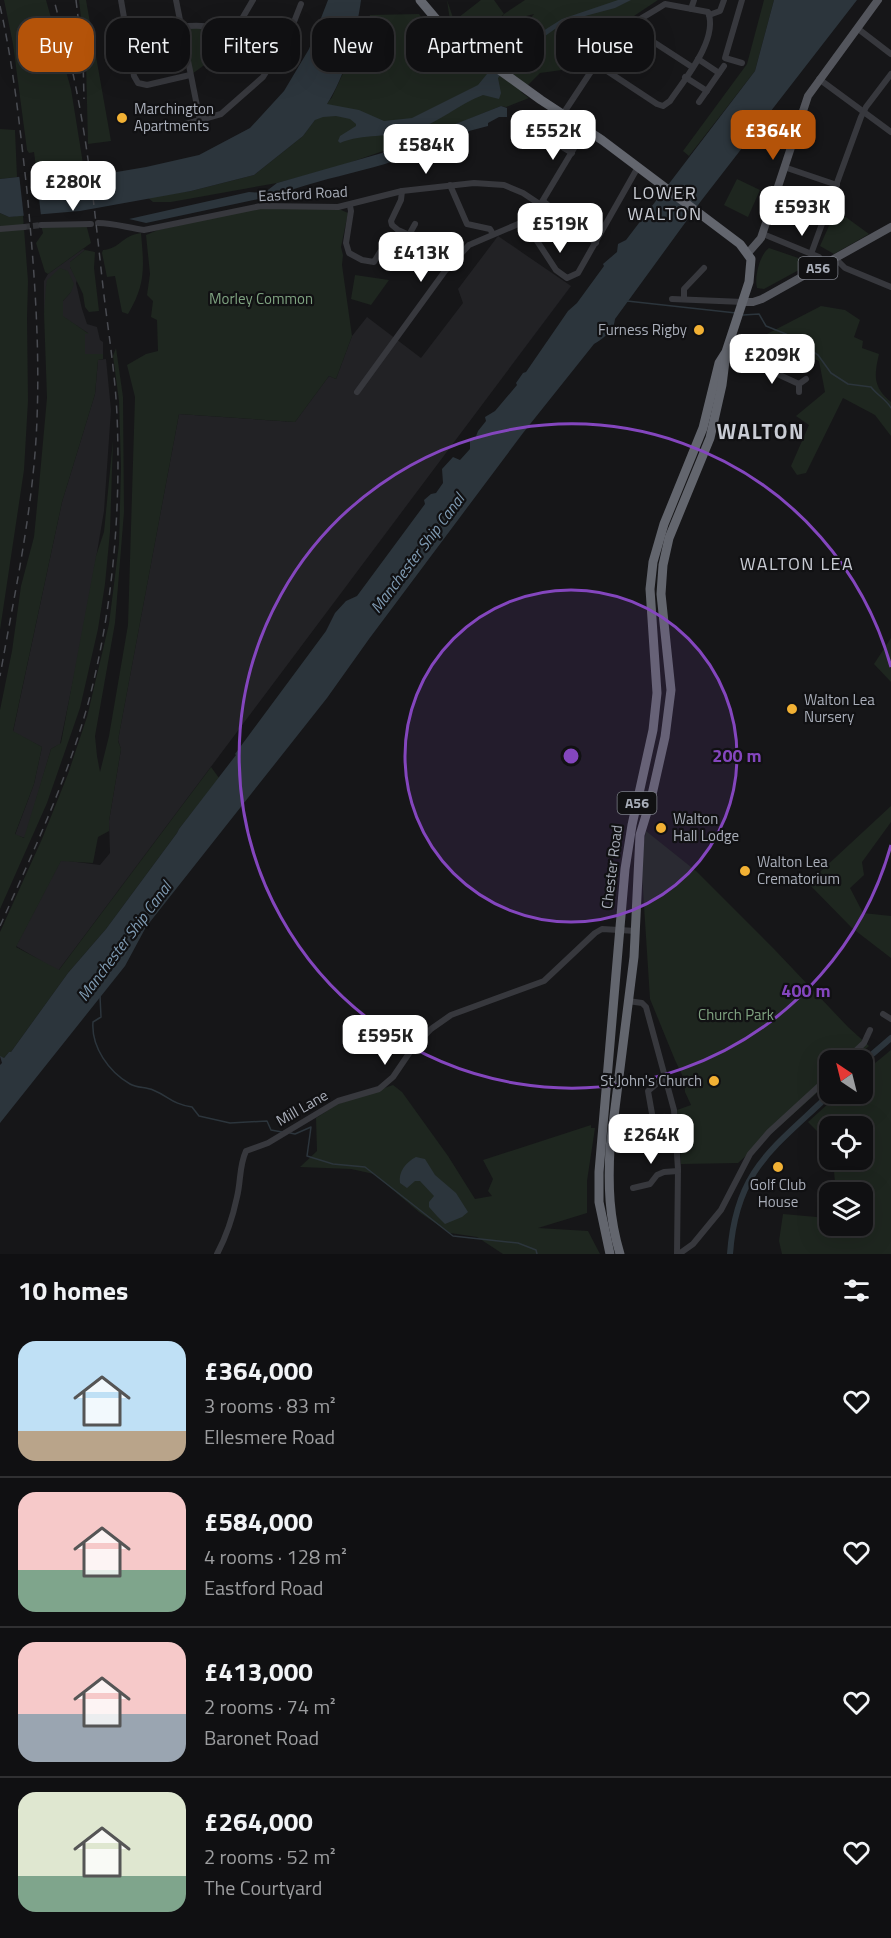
<!DOCTYPE html>
<meta charset="utf-8">
<style>
body{margin:0;font-family:"Titillium Web",sans-serif;background:#19191b;color:#f1f3f6;height:100vh;display:flex;flex-direction:column;font-size:22px;white-space:nowrap}
*{box-sizing:border-box;margin:0}
p{font-size:20px;color:#9c9d9f}
.icon{flex:none;width:33px;height:33px;fill:none;stroke:currentColor;stroke-width:2;stroke-linecap:round;stroke-linejoin:round}
.map{position:relative;height:1254px;overflow:hidden}
.sheet{display:flex;flex-direction:column;background:#101012;flex:1}
.sheet>*{flex:none}
.guide{position:absolute;left:18px;top:18px;width:855px;height:54px;display:flex;gap:12px}
.needle{width:39px;rotate:325deg}
.buttons{position:absolute;left:819px;top:1050px;display:grid;gap:12px}
.buttons a{display:grid;place-items:center;width:54px;height:54px;border-radius:12px;background:#101012;box-shadow:0 6px 24px #0002,0 0 0 2px #303032;font-size:30px}
.price{position:absolute;translate:-50% -51px;padding:0 14px;border-radius:12px;background:#fff;color:#222;font-size:20px;line-height:39px;filter:drop-shadow(0 2px 3px #0008)}
.price::after{content:'';position:absolute;left:50%;top:36px;width:18px;height:14px;margin-left:-9px;background:inherit;clip-path:polygon(0 0,100% 0,50% 100%)}
.price.on{background:#b45309;color:#fff}
ul{padding:0;list-style:none}
li{display:flex;align-items:center;gap:18px;height:150px;padding:0 18px}
li+li{border-top:2px solid #303032}
li span{display:grid;place-items:center;flex:none;width:168px;height:120px;border-radius:18px;color:#555}
li>.icon{margin-inline-start:auto}
span .icon{width:72px;height:72px;fill:#fffc;stroke-width:1}
li b{font-size:26px}
h2{display:flex;justify-content:space-between;align-items:center;height:72px;padding:0 18px;font-size:26px}
.pill{padding:0 21px;border-radius:18px;background:#101012;box-shadow:0 6px 24px #0002,0 0 0 2px #303032;font-size:21px;line-height:54px}
.pill.on{background:#b45309;color:#fff}
.map>svg:first-child{display:block}
.built{fill:#222225}
.green{fill:#1e261f}
.water{fill:#2c353c}
.pier{fill:#161618}
.lines{fill:none;stroke-linecap:round;stroke-linejoin:round}
.stream{stroke:#2c353c;stroke-width:1.5}
.canal{stroke:#2c353c;stroke-width:6}
.minor-tunnel{stroke:#333438;stroke-width:6;stroke-dasharray:6 3;stroke-linecap:butt}
.minor{stroke:#37383d;stroke-width:6}
.major{stroke:#53555c;stroke-width:8}
.highway{stroke:#63666e;stroke-width:9}
.rail{stroke:#4a4c52;stroke-width:1.5;stroke-dasharray:8 6;stroke-linecap:butt}
.ring{fill:none;stroke:#8446be;stroke-width:3}
.poi-dot{fill:#f2b134;stroke:#111113;stroke-width:2}
.labels{text-anchor:middle;stroke-width:4.5;stroke-linejoin:round;paint-order:stroke}
.shield{fill:#111113;stroke:#7b7e86;stroke-width:1.5}
.shield-label{font-size:14px;font-weight:bold;fill:#a8adb8}
.poi-label{font-size:15px;fill:#a8adb8;stroke:#111113;text-anchor:start}
.street-label{font-size:15px;fill:#a8adb8;stroke:#111113}
.park-label{font-size:15px;fill:#7fa381;stroke:#111113}
.water-label{font-size:16px;font-style:italic;fill:#7f9bb3;stroke:#111113}
.quarter-label{font-size:18px;letter-spacing:1.5px;fill:#c9ccd4;stroke:#111113}
.district-label{font-size:21px;font-weight:bold;letter-spacing:1.5px;fill:#c9ccd4;stroke:#111113}
.centre{fill:#8446be;stroke:#111113;stroke-width:3}
.ring-label{font-size:18px;text-anchor:middle;font-weight:bold;fill:#8446be;stroke:#111113;stroke-width:4.5;stroke-linejoin:round;paint-order:stroke}
</style>
<div class="map">
<svg width="891" height="1254" viewBox="0 0 891 1254">
<rect width="100%" height="100%" fill="#161618"/>
<g class="built">
<polygon points="498,236 571,286 58,971 16,946 61,860 100,865 110,853 109,821 121,749 118,740 179,414 295,422 329,376 336,379 352,336 367,317 421,358 463,303 458,289"/>
<polygon points="83,249 85,250 70,262 70,267 77,280 76,283 82,309 87,324 97,327 100,340 103,342 103,354 85,354 85,334 88,333 62,316 63,301 71,292 45,308 44,313 44,281 48,274"/>
<polygon points="106,359 111,410 104,511 85,623 60,744 51,749 25,838 15,835 34,784 42,747 13,732 62,502 95,394 98,360"/>
</g>
<g class="green">
<polygon points="4,0 46,0 71,89 85,176 67,177 37,175 34,152 29,153 27,150 13,44"/>
<polygon points="79,0 86,0 111,141 88,144 86,62"/>
<polygon points="447,0 454,21 481,0 494,0 504,14 474,40 471,40 450,21"/>
<path d="M525 0H658L571 58 562 70 540 73 521 92 529 98 506 107 501 106 432 134 340 166 277 183 171 202H153L147 197 191 191 254 175 303 136 332 97 370 15 419 14 440 41 437 62 477 48 475 45 497 25 499 30 492 43C511 38 522 28 534 14L519 18 506 27H503L501 18 504 14Z"/>
<polygon points="764,0 774,0 755,71 689,156 683,151 747,64"/>
<path d="M194 24 233 34C221 51 208 64 190 75L180 27Z"/>
<polygon points="0,129 15,130 17,177 0,179"/>
<polygon points="737,179 760,190 748,217 724,205"/>
<polygon points="261,206 339,209 348,213 341,247 343,255 342,265 352,336 336,379 329,376 295,422 179,414 119,735 118,741 121,749 109,821 109,831 98,837 93,863 61,861 16,947 59,970 211,767 219,778 179,829 177,833 106,929 68,973 11,1052 9,1052 4,1058 0,1057 0,932 42,839 68,774 87,717 109,624 119,544 121,467 119,401 113,356 116,348 123,397 124,512 115,623 95,736 97,756 100,772 109,736 128,625 135,397 127,365 146,354 158,351 157,320 151,317 153,301 147,295 150,274 146,235 158,230"/>
<polygon points="836,210 869,234 834,254 820,246"/>
<polygon points="0,213 9,217 23,215 28,281 27,318 28,401 24,470 0,630"/>
<polygon points="86,224 91,243 48,274 45,272 36,243 43,233 41,225"/>
<path d="M141 233C144 267 146 284 128 314L122 312 115 276 107 277 102 253 103 250C120 249 121 236 141 233Z"/>
<path d="M769 248 807 261 808 265 764 289 757 288C754 277 760 254 769 248Z"/>
<polygon points="85,250 95,252 94,268 99,311 89,312 85,307 83,294 70,267 70,262"/>
<polygon points="60,268 68,271 74,284 71,292 63,301 63,316 89,334 85,334 85,354 103,354 103,359 98,360 95,394 62,502 13,731 42,747 34,784 15,834 24,838 51,749 61,743 96,556 104,532 113,440 110,532 105,584 98,629 80,708 47,803 0,909 0,710 12,651 21,586 34,537 39,486 47,398 44,313 46,286 47,280"/>
<polygon points="355,275 389,280 371,305 351,299"/>
<path d="M821 306 845 310 860 320 854 337 863 341 862 348 879 354C874 376 873 387 891 402V436L875 415 843 398 806 473 797 475 791 466 809 425 796 416 825 392 819 361 763 336Z"/>
<polygon points="891,638 891,682 874,664"/>
<polygon points="891,806 891,822 862,862 864,875 850,888 863,913 891,916 891,958 852,928 808,883"/>
<polygon points="646,831 696,871 774,949 848,1027 869,1046 853,1060 830,1060 829,1082 738,1163 681,1164 677,1110 691,1105 685,1092 684,1079 675,1060 650,999 641,859"/>
<polygon points="891,1050 891,1254 782,1254 779,1241 783,1214 827,1218 829,1216 830,1226 862,1226 862,1192 842,1192 835,1182 833,1160 862,1160 862,1126 830,1126 829,1143 808,1122 839,1094 862,1094 863,1073"/>
<polygon points="393,1085 402,1092 448,1156 475,1199 492,1196 488,1191 493,1179 483,1160 591,1125 591,1128 595,1128 587,1181 587,1213 538,1228 588,1231 600,1254 503,1254 477,1237 450,1233 419,1212 374,1174 351,1169 300,1167 317,1151 316,1118 338,1104"/>
</g>
<g class="water">
<path d="M328 0H361C357 31 345 77 327 104L359 110 384 121 412 118 478 85 500 58 562 19 618 0H631L615 8 585 16 555 29 514 58 498 78 501 93 499 99 483 95C459 104 438 123 413 131 389 138 363 133 340 143L338 141 340 136 356 126V124L350 119 336 116 323 117 315 120 303 136 254 175 191 191 80 211 9 217 0 213V179L44 174 67 177 99 175 146 167 199 155 250 128 284 91 309 49Z"/>
<path d="M774 0H857L701 201 615 319C614 331 604 338 594 344L523 433 369 639 327 698 146 927 125 966 0 1123V1065L2 1063 0 1056 4 1058 9 1052H11L68 973 106 929 177 833 179 829 236 755 235 754 309 654 326 631 335 613 346 601 357 596 425 504 424 500 431 494 436 493 443 483 442 469 453 457 460 460 470 449V441L475 439 478 431 486 421 485 417 495 411 517 385 516 383 523 373 526 372 568 311 577 303 604 266 603 264 617 252 618 244 626 240 755 71Z"/>
<path d="M501 106 507 108V117H499L488 123V126L469 131 462 137 455 136 433 142 430 149 428 147C412 152 401 159 385 164 354 173 324 179 294 189L291 192 146 223 129 219 249 192 264 193 277 183 382 153Z"/>
<path d="M416 1157 425 1159 435 1175 456 1193 468 1212 462 1217 445 1224 437 1216 429 1207V1202L434 1196 420 1181H415L407 1188 400 1183C398 1172 406 1162 416 1157Z"/>
</g>
<polygon class="pier" points="36,172 41,216 24,218 19,174"/>
<g class="lines">
<g class="stream">
<polyline points="627,301 736,313"/>
<path d="M743 315 759 314 766 326 786 334 818 355 831 373 848 384 871 387C877 395 886 399 891 408"/>
<path d="M100 996 101 1017 93 1022C91 1047 109 1072 130 1084 137 1088 146 1087 153 1090 170 1097 172 1104 192 1107L199 1116 230 1123 267 1121 271 1130 282 1132"/>
<polyline points="290,1133 295,1134 311,1127 307,1156 333,1164 365,1167 453,1236 518,1243 536,1250 537,1254"/>
</g>
<g class="canal">
<polyline points="862,1063 891,1038"/>
<path d="M730 1254C736 1169 774 1148 830 1094"/>
</g>
<polyline class="minor-tunnel" points="24,227 41,225"/>
<g class="minor">
<polyline points="121,0 134,76 138,83 147,85 190,75"/>
<polyline points="176,0 200,121"/>
<polyline points="742,0 725,58 742,63"/>
<polyline points="691,9 694,0"/>
<polyline points="709,15 720,11 724,0"/>
<polyline points="639,21 649,39 692,67"/>
<polyline points="857,28 891,54"/>
<polyline points="233,34 253,0"/>
<path d="M127 39C162 31 197 17 231 33 246 40 259 54 272 64"/>
<polyline points="698,59 719,73"/>
<polyline points="685,77 707,91"/>
<polyline points="819,79 891,132"/>
<polyline points="699,102 724,66"/>
<path d="M563 114 592 70C601 63 605 48 613 39 625 26 650 14 665 4L708 12C719 39 684 80 670 101L663 106 657 104 598 65"/>
<polyline points="552,120 542,135 572,153"/>
<polyline points="153,129 182,125 221,114 263,77 288,37 301,4"/>
<polyline points="784,167 837,185"/>
<polyline points="450,185 467,224 490,229 493,234"/>
<polyline points="402,191 401,200 391,221 392,225 398,230 416,238"/>
<polyline points="543,201 596,243"/>
<polyline points="350,206 351,211 346,243 349,253 362,260 374,262 380,252"/>
<polyline points="524,221 556,270 567,278 578,273 638,167"/>
<path d="M98 223C114 223 128 228 144 230L261 206 338 207 402 191 474 183 504 185 523 193 541 205"/>
<polyline points="41,225 91,224"/>
<polyline points="0,229 24,227"/>
<polyline points="763,234 819,257 824,264"/>
<polyline points="409,235 415,224"/>
<polyline points="811,254 861,117 866,107 891,74"/>
<polyline points="835,258 845,268 891,287"/>
<polyline points="672,299 743,302"/>
<polyline points="684,299 684,289 704,268"/>
<polyline points="727,347 751,355 773,372 799,384"/>
<polyline points="750,369 755,357"/>
<polyline points="357,392 445,271 469,245 530,219 534,215 585,130"/>
<polyline points="799,392 799,384 806,379"/>
<polyline points="628,1001 642,1003 646,1007 674,1110 678,1169 677,1254"/>
<polyline points="883,1014 891,1019"/>
<polyline points="846,1060 864,1043 870,1030"/>
<polyline points="654,1125 648,1091 665,1077"/>
<polyline points="628,1146 664,1117"/>
<polyline points="633,1188 650,1184 657,1175 664,1172 678,1171"/>
<path d="M217 1254C226 1237 233 1216 237 1197 241 1181 239 1166 246 1151L268 1143 338 1101 379 1089 393 1077 412 1049 431 1029 451 1015 544 981 595 933 602 929 636 931"/>
<polyline points="679,1254 693,1244 721,1210 750,1154 769,1132 830,1076"/>
</g>
<g class="major">
<polyline points="748,253 761,238 808,96 878,0"/>
<polyline points="743,302 753,302 762,299 891,227"/>
</g>
<g class="highway">
<polyline points="420,0 436,19 469,48 541,100 602,140 740,244 751,259 749,282 726,352 719,363 703,428 664,524 653,562 650,589 657,693 653,730 632,825 625,869 599,1172 599,1202 610,1254"/>
<path d="M620 1254C609 1218 608 1185 610 1148L634 957 640 835 651 799 665 737 671 690 661 594 663 565 669 538 710 438 722 385 726 353"/>
</g>
<g class="rail">
<polyline points="76,0 83,59 84,99"/>
<path d="M0 6C14 68 20 129 27 191 34 267 40 342 37 419 34 505 15 591 0 676"/>
<path d="M0 926C33 852 68 778 89 700 113 607 121 511 117 415 115 372 108 330 103 287 95 214 88 141 72 69 66 46 60 23 54 0"/>
</g>
</g>
<circle cx="571" cy="756" r="166" fill="#8446be" fill-opacity=".12"/>
<g class="ring">
<circle cx="571" cy="756" r="166"/>
<path d="M891 845A332 332 0 1 1 891 667"/>
</g>
<g class="poi-dot">
<circle cx="122" cy="118" r="6"/>
<circle cx="699" cy="330" r="6"/>
<circle cx="792" cy="709" r="6"/>
<circle cx="661" cy="828" r="6"/>
<circle cx="745" cy="871" r="6"/>
<circle cx="714" cy="1081" r="6"/>
<circle cx="778" cy="1167" r="6"/>
</g>
<g class="labels">
<g class="shield">
<rect x="798.5" y="257" width="39" height="22" rx="4.5"/>
<rect x="617.5" y="792" width="39" height="22" rx="4.5"/>
</g>
<g class="shield-label">
<text x="818" y="273">A56</text>
<text x="637" y="808">A56</text>
</g>
<g class="poi-label">
<text x="134" y="114">Marchington<tspan x="134" dy="17">Apartments</tspan></text>
<text x="687" y="335" text-anchor="end">Furness Rigby</text>
<text x="804" y="705">Walton Lea<tspan x="804" dy="17">Nursery</tspan></text>
<text x="673" y="824">Walton<tspan x="673" dy="17">Hall Lodge</tspan></text>
<text x="757" y="867">Walton Lea<tspan x="757" dy="17">Crematorium</tspan></text>
<text x="702" y="1086" text-anchor="end">St John's Church</text>
<text x="778" y="1190" text-anchor="middle">Golf Club<tspan x="778" dy="17">House</tspan></text>
</g>
<g class="street-label">
<text transform="translate(303 194) rotate(-3)" y="5">Eastford Road</text>
<text transform="translate(612 867) rotate(-83)" y="5">Chester Road</text>
<text transform="translate(302 1108) rotate(-30)" y="5">Mill Lane</text>
</g>
<g class="park-label">
<text x="261" y="304">Morley Common</text>
<text x="736" y="1020">Church Park</text>
</g>
<g class="water-label">
<text transform="translate(417 553) rotate(-53)" y="6">Manchester Ship Canal</text>
<text transform="translate(124 941) rotate(-53)" y="6">Manchester Ship Canal</text>
</g>
<g class="quarter-label">
<text x="665" y="199">LOWER<tspan x="665" dy="21">WALTON</tspan></text>
<text x="797" y="570">WALTON LEA</text>
</g>
<g class="district-label">
<text x="761" y="439">WALTON</text>
</g>
</g>
<circle cx="571" cy="756" r="9" class="centre"/>
<g class="ring-label">
<text x="737" y="762">200 m</text>
<text x="806" y="997">400 m</text>
</g>
</svg>
<div class="buttons">
<a><svg class="needle" viewBox="-14 -14 28 28"><path d="M0-13l5 13h-10z" fill="#e53935"/><path d="M0 13l5-13h-10z" fill="#9c9d9f"/></svg></a>
<a><svg class="icon" aria-label="locate" viewBox="0 0 24 24"><circle cx="12" cy="12" r="6"/><path d="M12 2v4M12 18v4M2 12h4M18 12h4"/></svg></a>
<a><svg class="icon" aria-label="layers" viewBox="0 0 24 24"><path d="M12 4l9 5-9 5-9-5zM3 14l9 5 9-5"/></svg></a>
</div>
<b class="price" style="left:553px;top:161px">£552K</b>
<b class="price on" style="left:773px;top:161px">£364K</b>
<b class="price" style="left:426px;top:175px">£584K</b>
<b class="price" style="left:73px;top:212px">£280K</b>
<b class="price" style="left:802px;top:237px">£593K</b>
<b class="price" style="left:560px;top:254px">£519K</b>
<b class="price" style="left:421px;top:283px">£413K</b>
<b class="price" style="left:772px;top:385px">£209K</b>
<b class="price" style="left:385px;top:1066px">£595K</b>
<b class="price" style="left:651px;top:1165px">£264K</b>
<div class="guide">
<a class="pill on">Buy</a>
<a class="pill">Rent</a>
<a class="pill">Filters</a>
<a class="pill">New</a>
<a class="pill">Apartment</a>
<a class="pill">House</a>
</div>
</div>
<section class="sheet">
<h2>10 homes<svg class="icon" aria-label="filters" viewBox="0 0 24 24"><path d="M4 7h16M4 17h16"/><circle cx="9" cy="7" r="2"/><circle cx="15" cy="17" r="2"/></svg></h2>
<ul>
<li><span style="background:linear-gradient(#bfe0f5 75%,#b9a48a 0)"><svg class="icon" aria-label="home" viewBox="0 0 24 24"><path d="M3 11l9-7 9 7M6 9v11h12V9"/></svg></span><div><b>£364,000</b><p>3 rooms · 83 m²</p><p>Ellesmere Road</p></div><svg class="icon" aria-label="heart" viewBox="0 0 24 24"><path d="M12 20l-8-8c-3-5 5-10 8-4 3-6 11-1 8 4z"/></svg></li>
<li><span style="background:linear-gradient(#f6c9c9 65%,#7fa58c 0)"><svg class="icon" aria-label="home" viewBox="0 0 24 24"><path d="M3 11l9-7 9 7M6 9v11h12V9"/></svg></span><div><b>£584,000</b><p>4 rooms · 128 m²</p><p>Eastford Road</p></div><svg class="icon" aria-label="heart" viewBox="0 0 24 24"><path d="M12 20l-8-8c-3-5 5-10 8-4 3-6 11-1 8 4z"/></svg></li>
<li><span style="background:linear-gradient(#f6c9c9 60%,#9aa5b1 0)"><svg class="icon" aria-label="home" viewBox="0 0 24 24"><path d="M3 11l9-7 9 7M6 9v11h12V9"/></svg></span><div><b>£413,000</b><p>2 rooms · 74 m²</p><p>Baronet Road</p></div><svg class="icon" aria-label="heart" viewBox="0 0 24 24"><path d="M12 20l-8-8c-3-5 5-10 8-4 3-6 11-1 8 4z"/></svg></li>
<li><span style="background:linear-gradient(#dfe7d0 70%,#7fa58c 0)"><svg class="icon" aria-label="home" viewBox="0 0 24 24"><path d="M3 11l9-7 9 7M6 9v11h12V9"/></svg></span><div><b>£264,000</b><p>2 rooms · 52 m²</p><p>The Courtyard</p></div><svg class="icon" aria-label="heart" viewBox="0 0 24 24"><path d="M12 20l-8-8c-3-5 5-10 8-4 3-6 11-1 8 4z"/></svg></li>
</ul>
</section>
